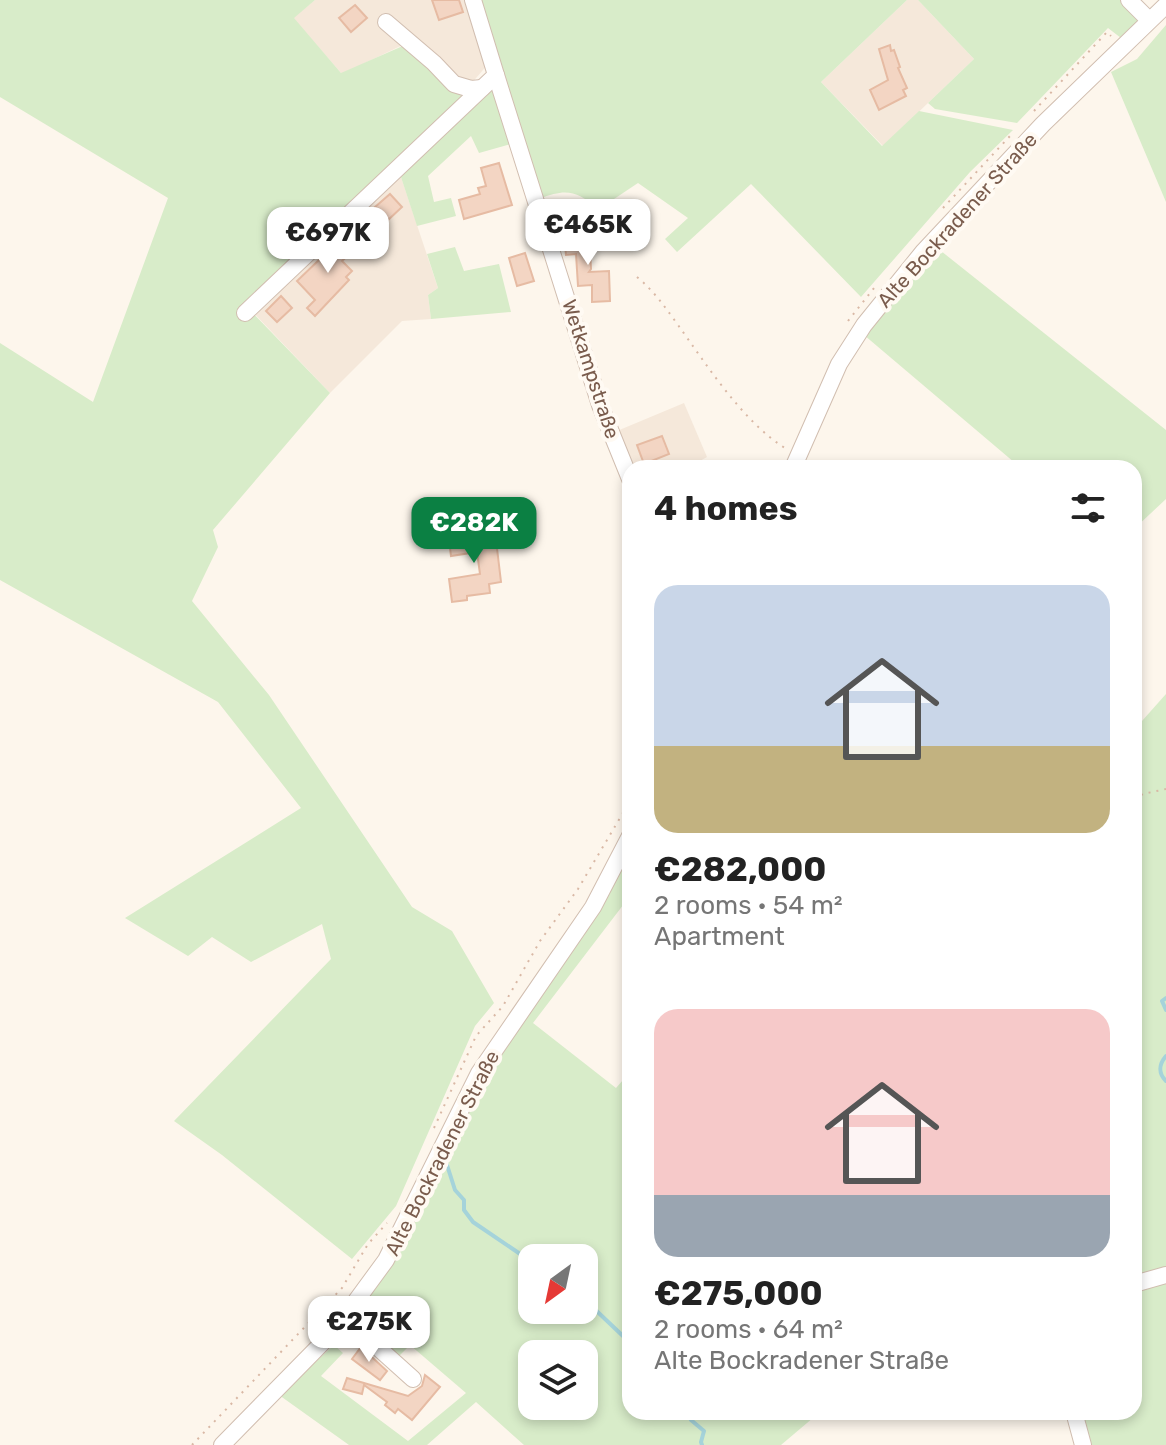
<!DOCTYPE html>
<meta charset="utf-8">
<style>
body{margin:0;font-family:Rubik,sans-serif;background:#f2f2f2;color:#222;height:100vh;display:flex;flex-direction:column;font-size:30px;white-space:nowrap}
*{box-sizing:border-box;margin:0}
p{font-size:26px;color:#767676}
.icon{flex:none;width:44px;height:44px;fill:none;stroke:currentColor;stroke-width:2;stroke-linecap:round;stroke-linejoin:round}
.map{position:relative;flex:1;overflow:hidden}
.side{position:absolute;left:622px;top:460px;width:520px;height:960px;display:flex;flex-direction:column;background:#fff;border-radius:24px;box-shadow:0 4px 12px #0003}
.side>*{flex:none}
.needle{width:52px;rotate:213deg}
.controls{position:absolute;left:518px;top:1244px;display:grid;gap:16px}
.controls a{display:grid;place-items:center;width:80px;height:80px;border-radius:16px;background:#fff;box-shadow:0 4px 12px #0003;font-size:40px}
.price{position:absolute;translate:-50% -68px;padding:0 18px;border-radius:16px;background:#fff;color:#222;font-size:26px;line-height:52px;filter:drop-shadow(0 2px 4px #0008)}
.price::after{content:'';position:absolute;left:50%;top:48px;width:24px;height:18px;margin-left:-12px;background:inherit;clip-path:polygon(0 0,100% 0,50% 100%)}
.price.selected{background:#0b8043;color:#fff}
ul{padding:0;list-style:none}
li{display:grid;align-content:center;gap:16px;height:424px;padding:0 32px}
li span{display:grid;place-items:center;height:248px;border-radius:24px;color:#555}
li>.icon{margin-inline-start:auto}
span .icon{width:144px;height:144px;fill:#fffc;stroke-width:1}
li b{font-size:34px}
h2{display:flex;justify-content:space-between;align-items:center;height:96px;padding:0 32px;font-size:34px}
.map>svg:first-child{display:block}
.residential{fill:#f5e8da}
.green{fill:#d8ecc9;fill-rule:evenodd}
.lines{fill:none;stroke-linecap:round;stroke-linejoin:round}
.stream{stroke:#a5d3da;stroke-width:4}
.building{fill:#f3d5c3;stroke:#e6bba3;stroke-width:2}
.minor-casing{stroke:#d1beb0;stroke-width:18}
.path{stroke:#d9b8a5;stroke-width:2;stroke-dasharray:2 6;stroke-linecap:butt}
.minor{stroke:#fff;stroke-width:16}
.labels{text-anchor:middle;stroke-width:8;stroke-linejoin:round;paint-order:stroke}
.street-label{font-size:20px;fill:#7a5c4d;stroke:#fffaf3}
</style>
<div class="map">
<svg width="1166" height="1445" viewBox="0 0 1166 1445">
<rect width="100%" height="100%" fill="#fdf6ec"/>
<g class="residential">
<polygon points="315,0 467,0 489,63 470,85 464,85 411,41 342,74 293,18"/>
<polygon points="907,0 918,0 974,59 883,146 821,82"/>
<polygon points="399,171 438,288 428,295 431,319 402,321 330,393 251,310"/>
<polygon points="684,403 707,457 687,468 633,468 617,431"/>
</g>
<g class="green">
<polygon points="0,0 315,0 294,18 341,73 405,45 471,92 248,308 330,393 213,530 218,547 192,601 269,695 412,907 452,931 494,1003 475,1026 396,1206 352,1259 222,1155 174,1121 331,959 322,924 251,962 212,937 188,956 125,918 301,808 218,702 0,580 0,343 93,402 168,198 0,97"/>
<path d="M479 0H907L821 82 882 146 919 111 1013 130 970 172 861 297 751 184 677 252 665 239 688 218 638 183 599 209C576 191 567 188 539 199L521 141 479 153 471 136 428 176 434 202 451 198 456 216 417 226 399 171 487 88 501 85Z"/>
<polygon points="918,0 1123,0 1142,19 1121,38 1108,28 1017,123 935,109 928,103 974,59"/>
<polygon points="1166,25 1166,202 1111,72 1137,59"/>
<polygon points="455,247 464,271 499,264 511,312 431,319 428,295 438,288 427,254"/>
<polygon points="936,247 1166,430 1166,499 1134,529 1134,468 1021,468 864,335"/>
<polygon points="1166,694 1166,1270 1134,1279 1134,730"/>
<path d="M630 848V896L533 1023 616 1088 630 1072V1412H820L781 1445H524L476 1402 427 1445H349L279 1395 334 1345 343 1353 321 1376 408 1441 466 1393 410 1345 396 1359 350 1317 401 1250 481 1075ZM532 1258H584V1310H532ZM532 1354H584V1406H532Z"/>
<polygon points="1166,1279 1166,1445 1087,1445 1078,1412 1134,1412 1134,1288"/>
</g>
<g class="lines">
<g class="stream">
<polyline points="1166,998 1162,1001 1166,1010"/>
<path d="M1166 1056C1159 1064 1158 1073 1166 1081"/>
<polyline points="447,1165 455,1190 464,1200 464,1210 473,1222 532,1262"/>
<polyline points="584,1299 624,1337 630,1353"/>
<polyline points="687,1412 691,1420 704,1431 701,1442 702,1445"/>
</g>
</g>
<g class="building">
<polygon points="432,0 459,0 463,12 439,20"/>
<polygon points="355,5 367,18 351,32 339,18"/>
<polygon points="890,45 891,51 894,50 900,67 898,68 907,88 903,90 906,96 879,110 870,90 888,80 879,49"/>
<polygon points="499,163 512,205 464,219 459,200 480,194 478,188 486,186 481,168"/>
<polygon points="390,194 402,207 388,220 375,207"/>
<polygon points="589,232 591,269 589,272 609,271 610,301 592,302 592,285 578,286 576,254 566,255 564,234"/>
<polygon points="346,234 357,247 342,261 352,271 346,277 349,280 315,316 307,308 315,300 297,281"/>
<polygon points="525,253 534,281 517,286 509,258"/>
<polygon points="281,296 292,308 277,322 266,311"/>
<polygon points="662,436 669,454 644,464 637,445"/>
<polygon points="458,530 459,535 482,532 484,542 496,540 501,582 489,584 490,593 467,596 467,600 452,602 449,579 480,574 477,552 451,556 448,531"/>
<polygon points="361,1347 387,1371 380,1380 352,1359"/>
<polygon points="425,1375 440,1387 412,1420 398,1409 395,1413 385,1405 387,1402 364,1385 362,1394 343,1389 347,1378 408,1396 422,1386"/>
</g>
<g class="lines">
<defs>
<g id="minor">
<polyline points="1129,0 1149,20"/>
<polyline points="386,22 434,63 454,84 471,89 482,88"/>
<polyline points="496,75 600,405 630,479"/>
<polyline points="245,313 496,75 473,0"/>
<polyline points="793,468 839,364 864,325 923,252 1043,124 1166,5"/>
<polyline points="1134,1284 1166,1275"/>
<polyline points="344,1317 413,1379"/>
<polyline points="1074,1412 1083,1445"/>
<polyline points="222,1445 334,1331 386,1260 479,1073 593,907 630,836"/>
</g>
</defs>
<use href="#minor" class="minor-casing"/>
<g class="path">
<polyline points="1034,111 1107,32 1111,36"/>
<polyline points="943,208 1010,136"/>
<path d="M637 277C654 291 665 307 678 325 706 364 743 422 785 448"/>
<polyline points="848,321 874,288"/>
<polyline points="1134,799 1143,794 1166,789"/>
<polyline points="434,1128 476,1036 503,1006 540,941 578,889 630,801"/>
<polyline points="192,1445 342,1288 368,1244 387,1223"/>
</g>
<use href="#minor" class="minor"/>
</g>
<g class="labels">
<g class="street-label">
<text transform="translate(957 220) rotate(-48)" y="7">Alte Bockradener Straße</text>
<text transform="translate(591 369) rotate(72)" y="7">Wetkampstraße</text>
<text transform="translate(442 1153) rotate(-63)" y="7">Alte Bockradener Straße</text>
</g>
</g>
</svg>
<div class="controls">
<a><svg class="needle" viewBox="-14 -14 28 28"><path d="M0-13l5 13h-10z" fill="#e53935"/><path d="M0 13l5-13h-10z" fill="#767676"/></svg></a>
<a><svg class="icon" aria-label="layers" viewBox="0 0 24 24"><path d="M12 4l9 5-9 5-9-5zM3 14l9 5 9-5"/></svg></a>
</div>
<b class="price" style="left:588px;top:267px">€465K</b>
<b class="price" style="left:328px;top:275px">€697K</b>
<b class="price selected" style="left:474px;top:565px">€282K</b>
<b class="price" style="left:369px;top:1364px">€275K</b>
<section class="side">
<h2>4 homes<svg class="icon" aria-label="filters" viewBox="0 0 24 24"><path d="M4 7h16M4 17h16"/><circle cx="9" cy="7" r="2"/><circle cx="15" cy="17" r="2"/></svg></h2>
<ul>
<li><span style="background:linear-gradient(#c9d6e8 65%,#c2b280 0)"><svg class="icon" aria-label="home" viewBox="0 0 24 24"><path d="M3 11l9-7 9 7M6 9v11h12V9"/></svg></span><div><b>€282,000</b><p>2 rooms · 54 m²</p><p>Apartment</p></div></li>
<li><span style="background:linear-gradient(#f6c9c9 75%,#9aa5b1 0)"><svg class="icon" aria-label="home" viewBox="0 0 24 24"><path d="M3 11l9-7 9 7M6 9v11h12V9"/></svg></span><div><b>€275,000</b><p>2 rooms · 64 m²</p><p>Alte Bockradener Straße</p></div></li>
</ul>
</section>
</div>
